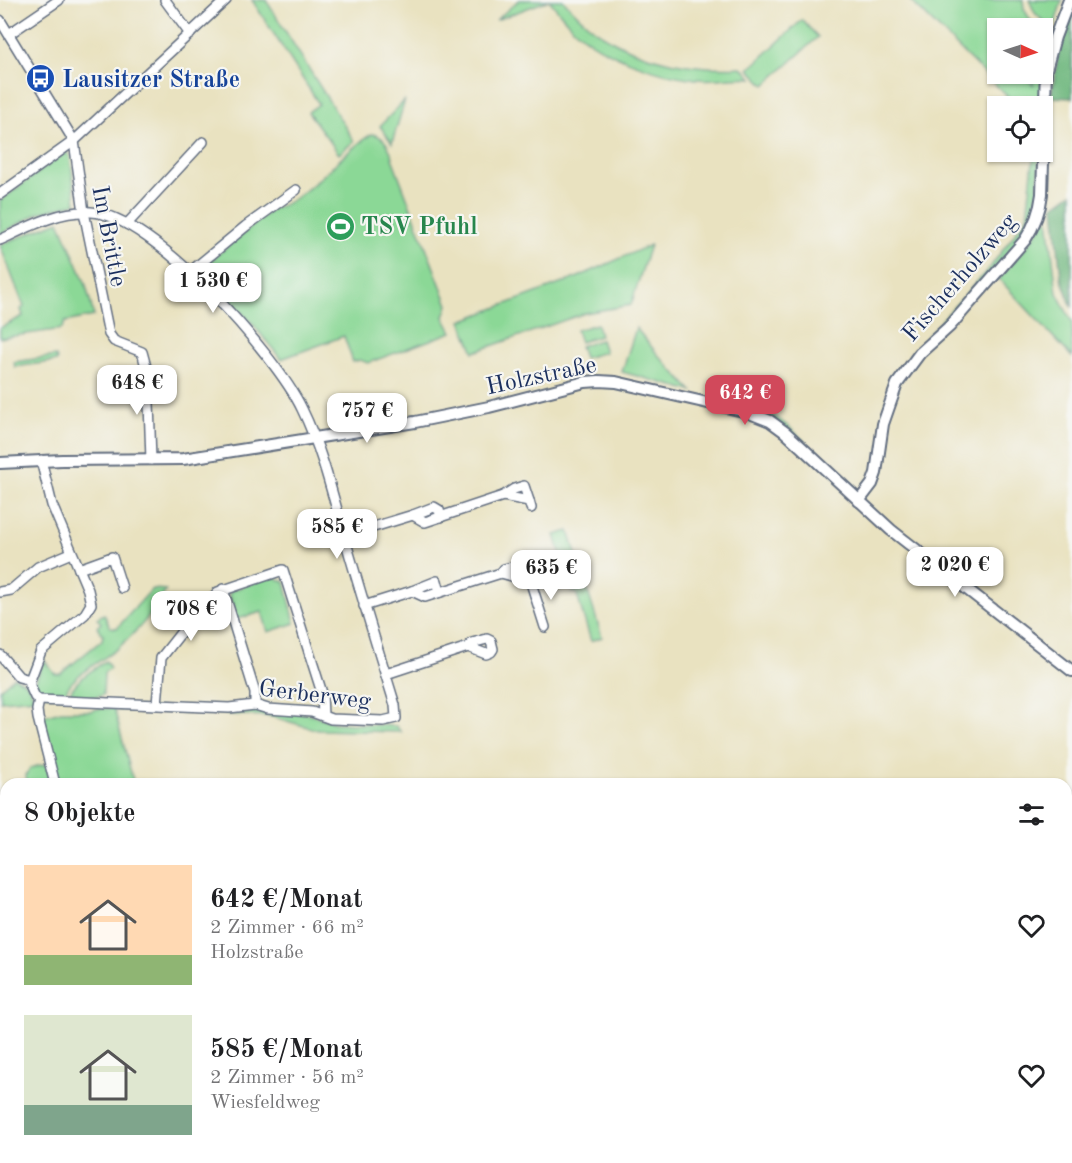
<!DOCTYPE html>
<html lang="de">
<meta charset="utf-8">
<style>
body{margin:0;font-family:"Old Standard TT",serif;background:#f2f2f2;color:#202124;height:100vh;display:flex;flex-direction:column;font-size:22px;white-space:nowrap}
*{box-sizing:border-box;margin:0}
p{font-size:20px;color:#757577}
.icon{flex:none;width:33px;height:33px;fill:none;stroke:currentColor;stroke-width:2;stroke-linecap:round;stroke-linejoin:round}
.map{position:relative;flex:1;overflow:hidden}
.drawer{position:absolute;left:0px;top:778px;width:1072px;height:386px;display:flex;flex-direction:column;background:#fff;border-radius:18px 18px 0 0;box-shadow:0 2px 4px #0004}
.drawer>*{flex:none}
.needle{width:39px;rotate:93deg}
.fabs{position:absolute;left:987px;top:18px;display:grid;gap:12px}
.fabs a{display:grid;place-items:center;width:66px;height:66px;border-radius:0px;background:#fff;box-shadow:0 2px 4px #0004;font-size:30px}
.price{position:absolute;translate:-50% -51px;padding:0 14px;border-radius:12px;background:#fff;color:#222;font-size:20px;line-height:39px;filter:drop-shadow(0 2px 3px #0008)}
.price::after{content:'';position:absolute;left:50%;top:36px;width:18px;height:14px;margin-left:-9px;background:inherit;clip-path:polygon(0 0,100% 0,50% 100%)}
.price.selected{background:#d1495b;color:#fff}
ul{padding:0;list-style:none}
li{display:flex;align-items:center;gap:18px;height:150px;padding:0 24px}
li span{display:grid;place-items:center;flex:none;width:168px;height:120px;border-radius:0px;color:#555}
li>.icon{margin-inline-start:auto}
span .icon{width:72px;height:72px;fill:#fffc;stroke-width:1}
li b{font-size:26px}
h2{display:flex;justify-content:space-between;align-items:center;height:72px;padding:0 24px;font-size:26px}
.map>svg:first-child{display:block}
.green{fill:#8bd896;stroke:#53847a;stroke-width:1.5}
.forest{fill:#70b87f;stroke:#46746e;stroke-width:1.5}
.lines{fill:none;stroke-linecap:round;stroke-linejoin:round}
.minor-casing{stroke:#636e80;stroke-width:12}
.tertiary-casing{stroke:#636e80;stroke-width:14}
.minor{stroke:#fff;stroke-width:9}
.tertiary{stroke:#fff;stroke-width:10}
.labels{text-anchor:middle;stroke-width:4.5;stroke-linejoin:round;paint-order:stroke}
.transit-label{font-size:24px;font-weight:bold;fill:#164399;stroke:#f6f6f2;text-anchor:start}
.leisure-label{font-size:24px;font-weight:bold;fill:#27864d;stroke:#f6f6f2;text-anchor:start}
.street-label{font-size:24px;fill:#1b2f5e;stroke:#f6f6f2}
</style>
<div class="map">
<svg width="1072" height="1163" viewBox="0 0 1072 1163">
<rect width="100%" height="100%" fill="#f6f6f2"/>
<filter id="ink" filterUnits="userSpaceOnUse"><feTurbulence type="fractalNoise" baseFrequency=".0167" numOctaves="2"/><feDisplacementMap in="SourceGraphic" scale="12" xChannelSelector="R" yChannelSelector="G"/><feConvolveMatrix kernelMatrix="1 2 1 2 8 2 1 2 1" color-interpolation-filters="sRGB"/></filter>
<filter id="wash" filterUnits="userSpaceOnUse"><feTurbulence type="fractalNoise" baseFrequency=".008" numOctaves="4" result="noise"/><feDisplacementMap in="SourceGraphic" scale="24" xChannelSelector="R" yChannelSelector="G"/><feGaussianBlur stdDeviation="1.35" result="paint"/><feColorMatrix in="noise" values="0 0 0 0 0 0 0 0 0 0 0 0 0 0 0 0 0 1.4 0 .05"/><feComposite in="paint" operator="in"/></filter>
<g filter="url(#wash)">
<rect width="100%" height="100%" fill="#e9e2c0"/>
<g class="green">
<polygon points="252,0 266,0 354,141 339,154 308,112 319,104"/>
<path d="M519 0H563C575 12 586 25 601 34 642 61 694 70 742 67L752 78C733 76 715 81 696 79 658 75 601 55 573 28 565 20 557 9 549 0L496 20Z"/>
<polygon points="910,0 1023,0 1024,9 1035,28 998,28 998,74 1022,74 1033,85 1033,74 1042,74 1043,34 1049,39 1040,106 1017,106"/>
<polygon points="1029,0 1062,0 1055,24 1048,26 1035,13"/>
<polygon points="802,20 818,37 765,85 749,69"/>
<polygon points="405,100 392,143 380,126"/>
<path d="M372 134C385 136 388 146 393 157L392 158 448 305 444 317 452 332 368 363 360 360 353 362 344 336 281 359 251 322 199 270 274 208C305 202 342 151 372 134Z"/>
<polygon points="66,152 70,156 76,203 39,213 0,234 0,201"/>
<polygon points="1034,152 1039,152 1038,192 1035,206 1021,237 976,289 910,355 991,266 1027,217"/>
<polygon points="1048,218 1057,293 1072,322 1072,357 999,279 1031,241 1043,221"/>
<polygon points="59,221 85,282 94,316 65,322 62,329 0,338 0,328 23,316 21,309 24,307 0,245"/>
<polygon points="650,245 631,305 585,313 474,352 461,321 576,278"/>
<polygon points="597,324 600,336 580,342 576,330"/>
<polygon points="636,328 659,356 692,391 622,372"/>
<polygon points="601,340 605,352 584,358 580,346"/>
<polygon points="56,356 57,361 15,367 14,362"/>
<polygon points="711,398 759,407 768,411 789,427 859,492 854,491 767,414 758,411 711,401"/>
<polygon points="569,531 602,637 591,641 576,592 572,593 555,535"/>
<polygon points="272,576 285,582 295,623 268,632 262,612 237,619 229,596 230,591"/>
<path d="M152 589 166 590C154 612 138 631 118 648 100 663 72 673 63 697L42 694 35 683 44 660 55 674H60L102 640 103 635 97 627 101 623 97 618 104 614 110 627 117 628Z"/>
<path d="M106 661 110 668 104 673 103 695 96 697 69 696C72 682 94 669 106 661Z"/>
<polygon points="14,677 26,683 35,698 1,701 0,689"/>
<polygon points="114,708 134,784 58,784 42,718 43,716 61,711 91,711 97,709"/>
<polygon points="118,708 248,708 310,714 335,723 396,726 401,732 318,730 269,716 118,710"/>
<polygon points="46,764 52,784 27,784 26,775 30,768"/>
<polygon points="6,974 6,1050 0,1001 0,975"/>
<polygon points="264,1158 294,1158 296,1163 251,1163"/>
</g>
<g class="forest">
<polygon points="1072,13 1072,98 1051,97 1060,44"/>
<polygon points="1072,193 1072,308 1061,277 1054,206"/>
</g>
</g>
<g filter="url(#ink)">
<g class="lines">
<defs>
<g id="minor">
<polyline points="165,0 190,34"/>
<polyline points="0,20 74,141 84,212 109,334 114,341 142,352 148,374 151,460"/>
<polyline points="9,34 59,0"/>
<polyline points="0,194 74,141 226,0"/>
<polyline points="127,224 203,142"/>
<path d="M0 240C28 227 59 210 91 212 153 215 276 355 302 409 322 450 333 496 345 539 361 594 378 650 395 705L396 718 383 721 331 719 312 712 268 709 255 705 229 708 39 700 35 697 30 686V680L41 651 85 614 91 604 88 590 52 505 41 460"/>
<polyline points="190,272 246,226 296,190"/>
<polyline points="503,496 514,489 524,486 529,501"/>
<polyline points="413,515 434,507 439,510 441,517"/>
<polyline points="344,536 413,515 425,522 503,496 529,501 531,508"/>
<polyline points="79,569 112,557 122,588"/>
<polyline points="501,573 504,569 525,564 545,627"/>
<polyline points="223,589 255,693 255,705"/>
<polyline points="412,591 437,581 440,592"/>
<polyline points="0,592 11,590 38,567 71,553"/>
<polyline points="364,606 412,591 425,597 501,573 530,581"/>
<polyline points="0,655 19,677 30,680"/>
<polyline points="386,674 468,647 472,643 487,639 491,641 493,649 491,652 486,654 468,647"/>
<polyline points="39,700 37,710 38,718 55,784"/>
<polyline points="157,704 161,658 194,616 218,592 283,570 322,693 323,716"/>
</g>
<g id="tertiary">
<polyline points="0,463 62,460 183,459 415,422 489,407 585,382 599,381 616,382 747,412 770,421 785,432 891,530 1072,671"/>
<path d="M859 501 872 484 876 473 883 424 897 384 920 353 950 326 1025 240C1035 225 1040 212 1042 194L1046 70 1055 37 1069 0"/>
<polyline points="0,1055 6,1089"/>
<polyline points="21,1158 22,1163"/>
</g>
</defs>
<use href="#minor" class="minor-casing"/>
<use href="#tertiary" class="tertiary-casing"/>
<use href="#minor" class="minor"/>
<use href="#tertiary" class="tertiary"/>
</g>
</g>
<defs>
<symbol id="bus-disc" viewBox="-11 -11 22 22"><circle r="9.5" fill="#1a4fb4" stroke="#f6f6f2"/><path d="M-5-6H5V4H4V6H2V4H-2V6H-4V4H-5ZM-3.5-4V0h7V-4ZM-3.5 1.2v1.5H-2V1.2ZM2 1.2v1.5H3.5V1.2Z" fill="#fff"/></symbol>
<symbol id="stadium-disc" viewBox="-11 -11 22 22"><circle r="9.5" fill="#2e9e5b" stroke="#f6f6f2"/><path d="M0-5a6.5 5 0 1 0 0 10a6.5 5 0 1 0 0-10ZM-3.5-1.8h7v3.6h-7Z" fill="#fff"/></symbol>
</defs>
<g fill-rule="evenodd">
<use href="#bus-disc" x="24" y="62" width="33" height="33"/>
<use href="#stadium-disc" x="324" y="210" width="33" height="33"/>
</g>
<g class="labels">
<g class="transit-label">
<text x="62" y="87">Lausitzer Straße</text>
</g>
<g class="leisure-label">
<text x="361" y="234">TSV Pfuhl</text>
</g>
<g class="street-label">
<text transform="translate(110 236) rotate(79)" y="8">Im Brittle</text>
<text transform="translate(959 277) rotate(-49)" y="8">Fischerholzweg</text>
<text transform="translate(541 375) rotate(-12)" y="8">Holzstraße</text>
<text transform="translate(315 694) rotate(7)" y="8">Gerberweg</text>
</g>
</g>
</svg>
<div class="fabs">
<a><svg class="needle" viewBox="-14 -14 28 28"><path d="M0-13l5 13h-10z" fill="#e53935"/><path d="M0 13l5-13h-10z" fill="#757577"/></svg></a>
<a><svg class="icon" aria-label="locate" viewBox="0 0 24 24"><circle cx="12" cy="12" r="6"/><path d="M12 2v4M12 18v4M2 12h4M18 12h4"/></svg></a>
</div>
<b class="price" style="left:213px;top:314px">1 530 €</b>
<b class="price" style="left:137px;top:416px">648 €</b>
<b class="price selected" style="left:745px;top:426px">642 €</b>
<b class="price" style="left:367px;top:444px">757 €</b>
<b class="price" style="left:337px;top:560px">585 €</b>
<b class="price" style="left:955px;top:598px">2 020 €</b>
<b class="price" style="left:551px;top:601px">635 €</b>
<b class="price" style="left:191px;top:642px">708 €</b>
<section class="drawer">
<h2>8 Objekte<svg class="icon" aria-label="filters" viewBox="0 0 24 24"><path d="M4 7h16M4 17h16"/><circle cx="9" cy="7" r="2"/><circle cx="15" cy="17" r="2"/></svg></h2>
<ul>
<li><span style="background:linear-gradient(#ffd9b3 75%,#8fb573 0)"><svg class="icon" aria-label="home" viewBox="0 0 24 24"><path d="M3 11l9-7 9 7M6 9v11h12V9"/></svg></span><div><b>642 €/Monat</b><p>2 Zimmer · 66 m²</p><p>Holzstraße</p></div><svg class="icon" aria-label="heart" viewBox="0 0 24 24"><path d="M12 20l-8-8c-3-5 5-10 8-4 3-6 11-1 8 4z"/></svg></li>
<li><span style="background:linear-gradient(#dfe7d0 75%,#7fa58c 0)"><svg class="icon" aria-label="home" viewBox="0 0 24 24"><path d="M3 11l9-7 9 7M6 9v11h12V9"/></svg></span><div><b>585 €/Monat</b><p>2 Zimmer · 56 m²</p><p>Wiesfeldweg</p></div><svg class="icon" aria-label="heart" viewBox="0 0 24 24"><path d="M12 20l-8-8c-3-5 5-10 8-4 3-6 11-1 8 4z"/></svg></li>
</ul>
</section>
</div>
